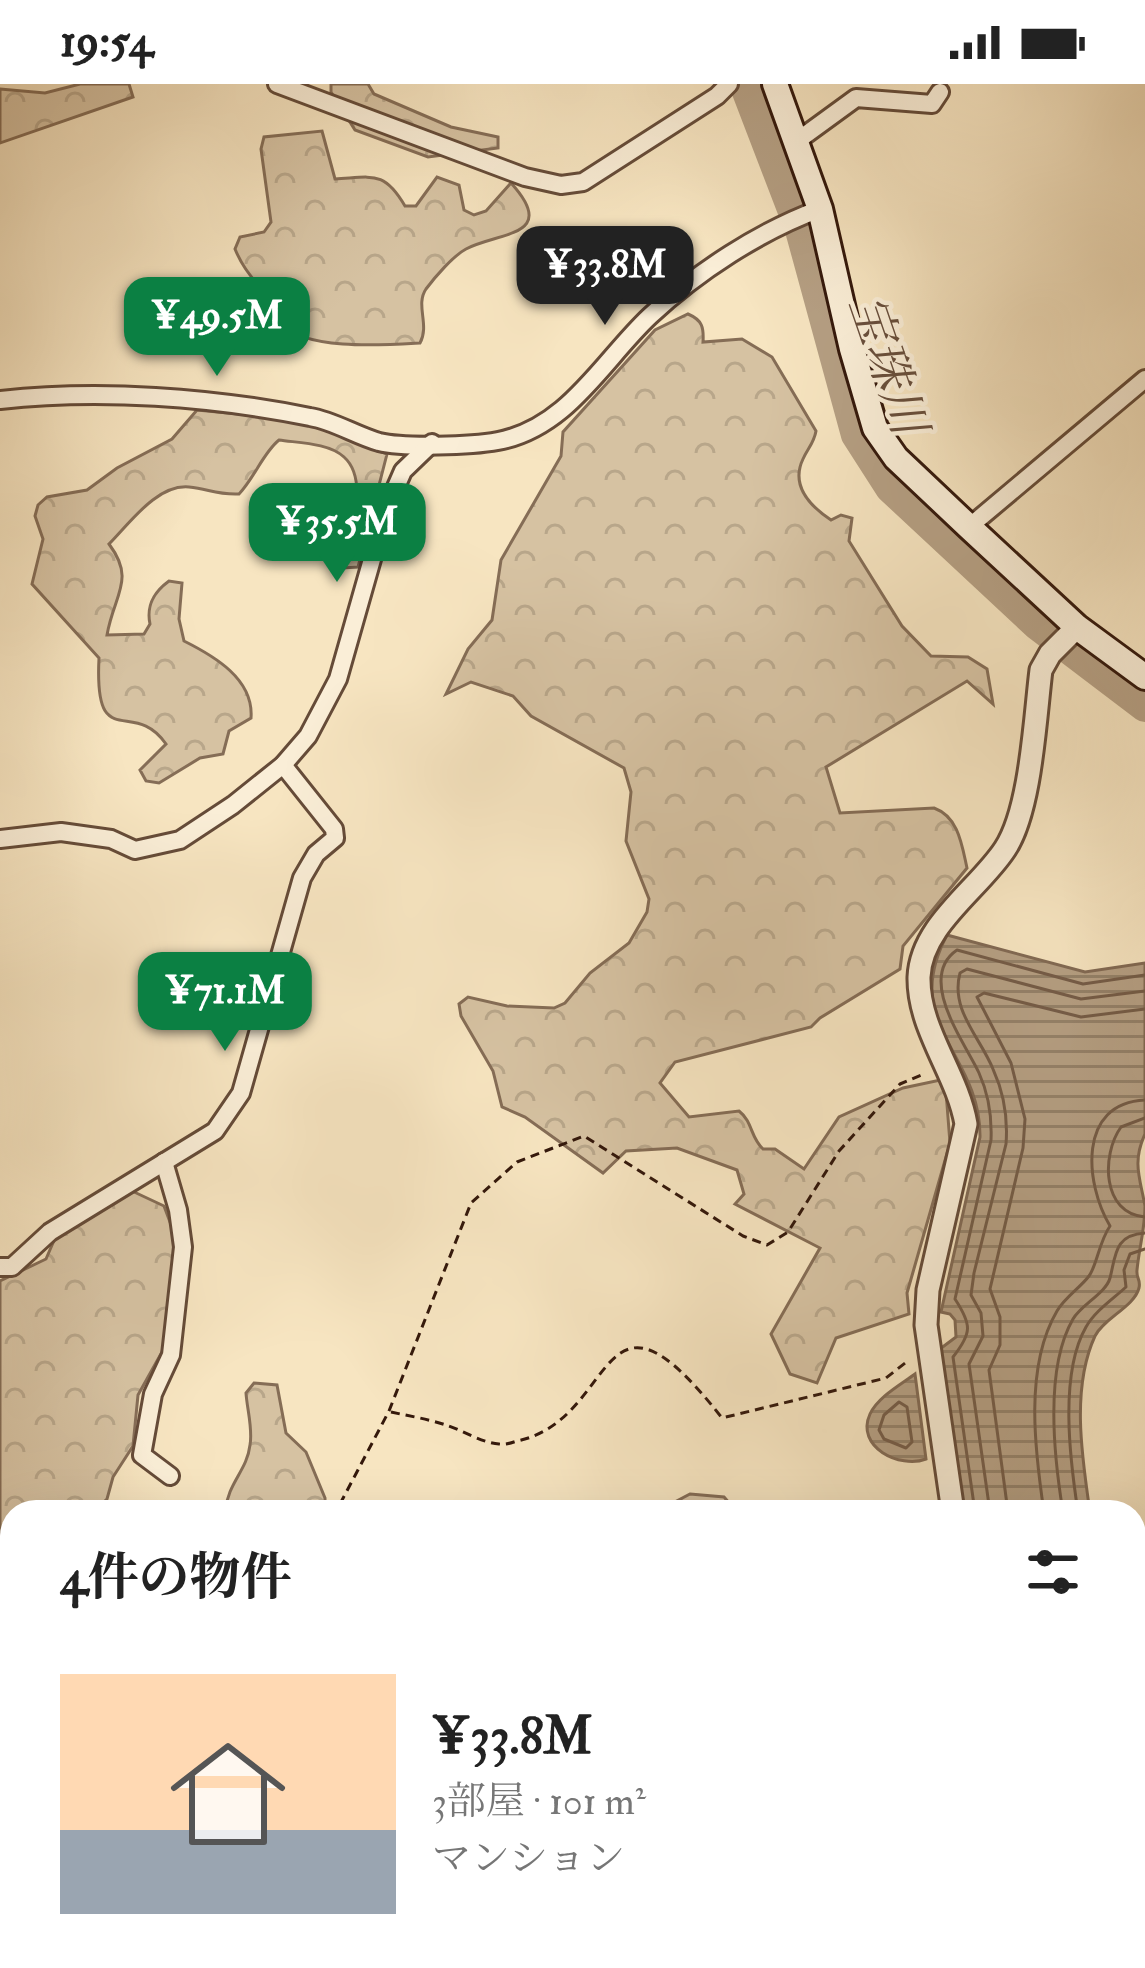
<!DOCTYPE html>
<html lang="ja">
<meta charset="utf-8">
<style>
body{margin:0;font-family:"IM FELL Double Pica","Noto Serif JP",serif;background:#f2f2f2;color:#222;height:100vh;display:flex;flex-direction:column;font-size:45px;white-space:nowrap}
*{box-sizing:border-box;margin:0}
p{font-size:39px;color:#767676}
.icon{flex:none;width:66px;height:66px;fill:none;stroke:currentColor;stroke-width:2;stroke-linecap:round;stroke-linejoin:round}
.map{position:relative;flex:1;overflow:hidden}
.drawer{position:absolute;left:0px;top:1416px;width:1146px;height:468px;display:flex;flex-direction:column;background:#fff;border-radius:36px 36px 0 0;box-shadow:0 12px 48px #0002}
.drawer>*{flex:none}
.price{position:absolute;translate:-50% -102px;padding:0 27px;border-radius:24px;background:#0b8043;color:#fff;font-size:39px;line-height:78px;filter:drop-shadow(0 3px 6px #0008)}
.price::after{content:'';position:absolute;left:50%;top:72px;width:36px;height:27px;margin-left:-18px;background:inherit;clip-path:polygon(0 0,100% 0,50% 100%)}
.price.active{background:#222;color:#fff}
ul{padding:0;list-style:none}
li{display:flex;align-items:center;gap:36px;height:300px;padding:0 60px}
li span{display:grid;place-items:center;flex:none;width:336px;height:240px;border-radius:0px;color:#555}
li>.icon{margin-inline-start:auto}
span .icon{width:144px;height:144px;fill:#fffc;stroke-width:1}
li b{font-size:51px}
h2{display:flex;justify-content:space-between;align-items:center;height:144px;padding:0 60px;font-size:51px}
.status{display:flex;justify-content:space-between;align-items:center;height:84px;padding:0 60px;background:#fff;direction:ltr}
.status svg{height:33px;fill:currentColor}
.map>svg:first-child{display:block}
.forest{fill:url(#forest-crowns);stroke:#856d56;stroke-width:3}
.water{fill:url(#water-rules);stroke:#816953;stroke-width:3}
.lines{fill:none;stroke-linecap:round;stroke-linejoin:round}
.shore{stroke:#745c47;stroke-width:3}
.river{stroke:#b59f83;stroke-width:30}
.minor-casing{stroke:#654b38;stroke-width:22}
.tertiary-casing{stroke:#654b38;stroke-width:27}
.secondary-casing{stroke:#34180b;stroke-width:30}
.path{stroke:#34180b;stroke-width:3;stroke-dasharray:9 6;stroke-linecap:butt}
.minor{stroke:#faeed7;stroke-width:16}
.tertiary{stroke:#faeed7;stroke-width:21}
.secondary{stroke:#faeed7;stroke-width:24}
.labels{text-anchor:middle;stroke-width:9;stroke-linejoin:round;paint-order:stroke}
.water-label{font-size:48px;font-style:italic;fill:#684e3b;stroke:#faeed7}
</style>
<div class="status"><b>19:54</b><svg viewBox="0 0 49 12"><path d="M0 12V9h3v3zM5 12V6h3v6zM10 12V3h3v9zM15 12V0h3v12zM26 1h20v11H26zM47 4h2v5h-2z"/></svg></div>
<div class="map">
<svg width="1145" height="1884" viewBox="0 0 1145 1884">
<defs>
<pattern id="forest-crowns" width="20" height="18" patternUnits="userSpaceOnUse" patternTransform="scale(3)"><rect width="20" height="18" fill="#d6c2a2"/><path d="M2 6a3 3 0 1 1 6 0M12 15a3 3 0 1 1 6 0" fill="none" stroke="#b8a68a"/></pattern>
<pattern id="water-rules" width="6" height="5" patternUnits="userSpaceOnUse" patternTransform="scale(3)"><rect width="6" height="5" fill="#b59f83"/><path d="M0 2.5h6" fill="none" stroke="#948169"/></pattern>
</defs>
<rect width="100%" height="100%" fill="#f7e5c1"/>
<filter id="stains"><feTurbulence type="fractalNoise" baseFrequency=".00167" numOctaves="4"/><feColorMatrix values="0 0 0 0 .2 0 0 0 0 .09 0 0 0 0 .02 0 0 0 .5 -.17"/></filter>
<radialGradient id="worn" r=".72"><stop offset=".6" stop-color="#630" stop-opacity="0"/><stop offset="1" stop-color="#630" stop-opacity=".3"/></radialGradient>
<g class="forest">
<polygon points="80,0 129,0 133,13 0,59 0,5 45,9"/>
<polygon points="331,0 368,0 374,10 451,43 498,53 498,64 428,73 355,46 331,8"/>
<path d="M322 47 335 95C373 93 384 86 405 122H416L437 93 459 101 464 126 474 131 486 127 511 99C560 153 498 148 466 165 453 172 435 193 426 205 415 221 430 241 420 259 385 261 305 267 280 239 272 229 269 215 261 205 250 191 242 182 235 165L240 153 264 148 271 138 261 65 264 53Z"/>
<path d="M688 230C702 236 704 243 703 258L742 255 772 273 816 347C814 359 808 364 803 375 790 402 810 422 831 436L841 431 852 434 849 457 902 542 931 572 968 573 987 585 993 620 967 597 826 683 840 729 934 724C959 733 962 762 967 784L903 862 900 885 820 934 811 943 675 978 660 999 689 1033 739 1027C753 1038 750 1053 763 1065H775L804 1085 839 1033 903 1004 945 995 950 1059 907 1209 909 1230 836 1254 817 1299 790 1290 771 1250 820 1164 735 1120 744 1110 737 1086 677 1064 626 1067 603 1089 525 1033 502 1023 493 987 461 932 459 920 468 913 507 922 554 924 565 919 590 889 629 859 647 828 649 815 626 757 631 708 624 684 531 632 513 612 471 598 446 610 468 565 492 536 501 476 561 372 563 348 655 246Z"/>
<path d="M197 326 308 337 387 370 358 483 343 484C348 454 371 397 344 373 329 359 299 359 279 356 263 369 255 393 239 410 216 411 209 405 189 403 157 400 130 439 109 460 136 496 114 510 107 551L144 550 150 540C146 521 154 508 169 497L182 499 179 535 184 557C214 572 254 595 251 634L229 647 223 670 200 674 159 699 146 697 140 686 166 660C133 612 94 672 99 574L32 500 43 455 35 432 38 421 47 413 87 406 117 384 172 355Z"/>
<polygon points="132,1107 164,1122 173,1146 177,1195 169,1245 162,1268 138,1311 133,1362 113,1393 107,1415 93,1428 12,1428 12,1755 0,1780 0,1197 46,1175 59,1145"/>
<path d="M254 1299 277 1301 286 1349 306 1368 325 1414V1428H225C228 1398 247 1387 250 1361 253 1345 247 1325 246 1309Z"/>
<polygon points="690,1410 724,1413 737,1428 641,1428 645,1422 669,1421"/>
<polygon points="1134,1827 1145,1830 1145,1884 1089,1884 1090,1872 1134,1872"/>
<polygon points="299,1872 392,1872 381,1884 303,1884"/>
<polygon points="440,1872 728,1872 730,1884 444,1884"/>
</g>
<g class="water">
<path d="M947 851 1085 888 1145 879V1050C1132 1078 1140 1094 1145 1122 1145 1145 1139 1164 1137 1186 1136 1195 1141 1195 1139 1204 1134 1223 1104 1234 1095 1252 1071 1304 1082 1373 1090 1428H963L940 1265 956 1253 955 1236 950 1230 941 1228 980 1053C981 969 899 941 947 851Z"/>
<path d="M915 1290 926 1375C900 1385 855 1363 870 1330 878 1313 900 1301 915 1290Z"/>
</g>
<g class="lines">
<g class="shore">
<path d="M1145 1034 1121 1043C1101 1071 1102 1130 1145 1133"/>
<polygon points="899,1318 907,1323 912,1358 906,1364 884,1355 879,1346 884,1331"/>
<path d="M975 1428 953 1273C972 1249 972 1241 955 1215L991 1056C992 1033 989 1011 979 989 965 959 916 894 957 866L1083 900 1145 891"/>
<path d="M990 1428 969 1280 983 1252 981 1229 971 1211 974 1189 1006 1060C1008 1034 1004 1009 993 985 980 953 950 926 960 889L967 885 1081 915 1145 907"/>
<polyline points="1008,1428 989,1286 1000,1261 1000,1233 990,1205 1023,1064 1025,1035 1011,979 977,913 984,909 1081,933 1145,925"/>
<path d="M1044 1428C1035 1367 1024 1283 1057 1227 1065 1213 1080 1204 1089 1192 1097 1181 1099 1158 1110 1142 1085 1100 1077 1019 1145 1016"/>
<path d="M1063 1428C1054 1373 1044 1285 1073 1235 1081 1221 1106 1209 1110 1194 1116 1171 1114 1151 1145 1149"/>
<path d="M1078 1428C1070 1376 1059 1290 1086 1243 1095 1227 1113 1215 1126 1203L1124 1186 1130 1170 1145 1165"/>
</g>
<polyline class="river" points="744,0 800,146 856,351 890,404 1037,541 1145,623"/>
<defs>
<g id="minor">
<polyline points="277,0 525,93 561,101 583,98 717,12 729,0"/>
<polyline points="797,57 856,14 932,20 940,8"/>
<path d="M0 316C100 305 211 313 310 333 334 337 355 351 379 358 404 364 471 362 498 357 568 344 603 276 650 232 697 188 760 147 820 125"/>
<polyline points="969,443 1145,295"/>
<polyline points="0,755 61,748 111,755 135,766 180,756 233,721 283,681 308,652 338,595 386,426 403,387 432,359"/>
<polyline points="164,1078 178,1126 183,1163 171,1271 153,1310 142,1371 170,1392"/>
<polyline points="0,1183 12,1183 50,1148 215,1047 241,1009 302,794 316,770 335,754 334,745 283,681"/>
<polyline points="1070,1884 1072,1872"/>
</g>
<path id="tertiary" d="M953 1428 926 1241 928 1206 966 1040C957 989 918 945 919 893 921 841 979 805 1005 765 1031 726 1035 634 1041 586L1050 570 1077 543"/>
<polyline id="secondary" points="775,0 820,125 852,265 875,344 896,374 969,443 1077,543 1145,593"/>
</defs>
<use href="#minor" class="minor-casing"/>
<use href="#tertiary" class="tertiary-casing"/>
<use href="#secondary" class="secondary-casing"/>
<g class="path">
<path d="M391 1328C409 1332 428 1335 446 1341 462 1346 482 1359 499 1360 505 1361 511 1359 517 1357 620 1336 596 1173 722 1334L886 1294 909 1276"/>
<polyline points="340,1420 389,1327 471,1119 517,1078 584,1052 743,1152 767,1161 788,1148 839,1067 900,1000 926,989"/>
</g>
<use href="#minor" class="minor"/>
<use href="#tertiary" class="tertiary"/>
<use href="#secondary" class="secondary"/>
</g>
<g class="labels">
<g class="water-label">
<text transform="translate(889 280) rotate(71)" y="17">宝珠川</text>
</g>
</g>
<rect width="100%" height="100%" filter="url(#stains)"/>
<rect width="100%" height="100%" fill="url(#worn)"/>
</svg>
<b class="price active" style="left:605px;top:244px">¥33.8M</b>
<b class="price" style="left:217px;top:295px">¥49.5M</b>
<b class="price" style="left:337px;top:501px">¥35.5M</b>
<b class="price" style="left:225px;top:970px">¥71.1M</b>
<section class="drawer">
<h2>4件の物件<svg class="icon" aria-label="filters" viewBox="0 0 24 24"><path d="M4 7h16M4 17h16"/><circle cx="9" cy="7" r="2"/><circle cx="15" cy="17" r="2"/></svg></h2>
<ul>
<li><span style="background:linear-gradient(#ffd9b3 65%,#9aa5b1 0)"><svg class="icon" aria-label="home" viewBox="0 0 24 24"><path d="M3 11l9-7 9 7M6 9v11h12V9"/></svg></span><div><b>¥33.8M</b><p>3部屋 · 101 m²</p><p>マンション</p></div></li>
</ul>
</section>
</div>
